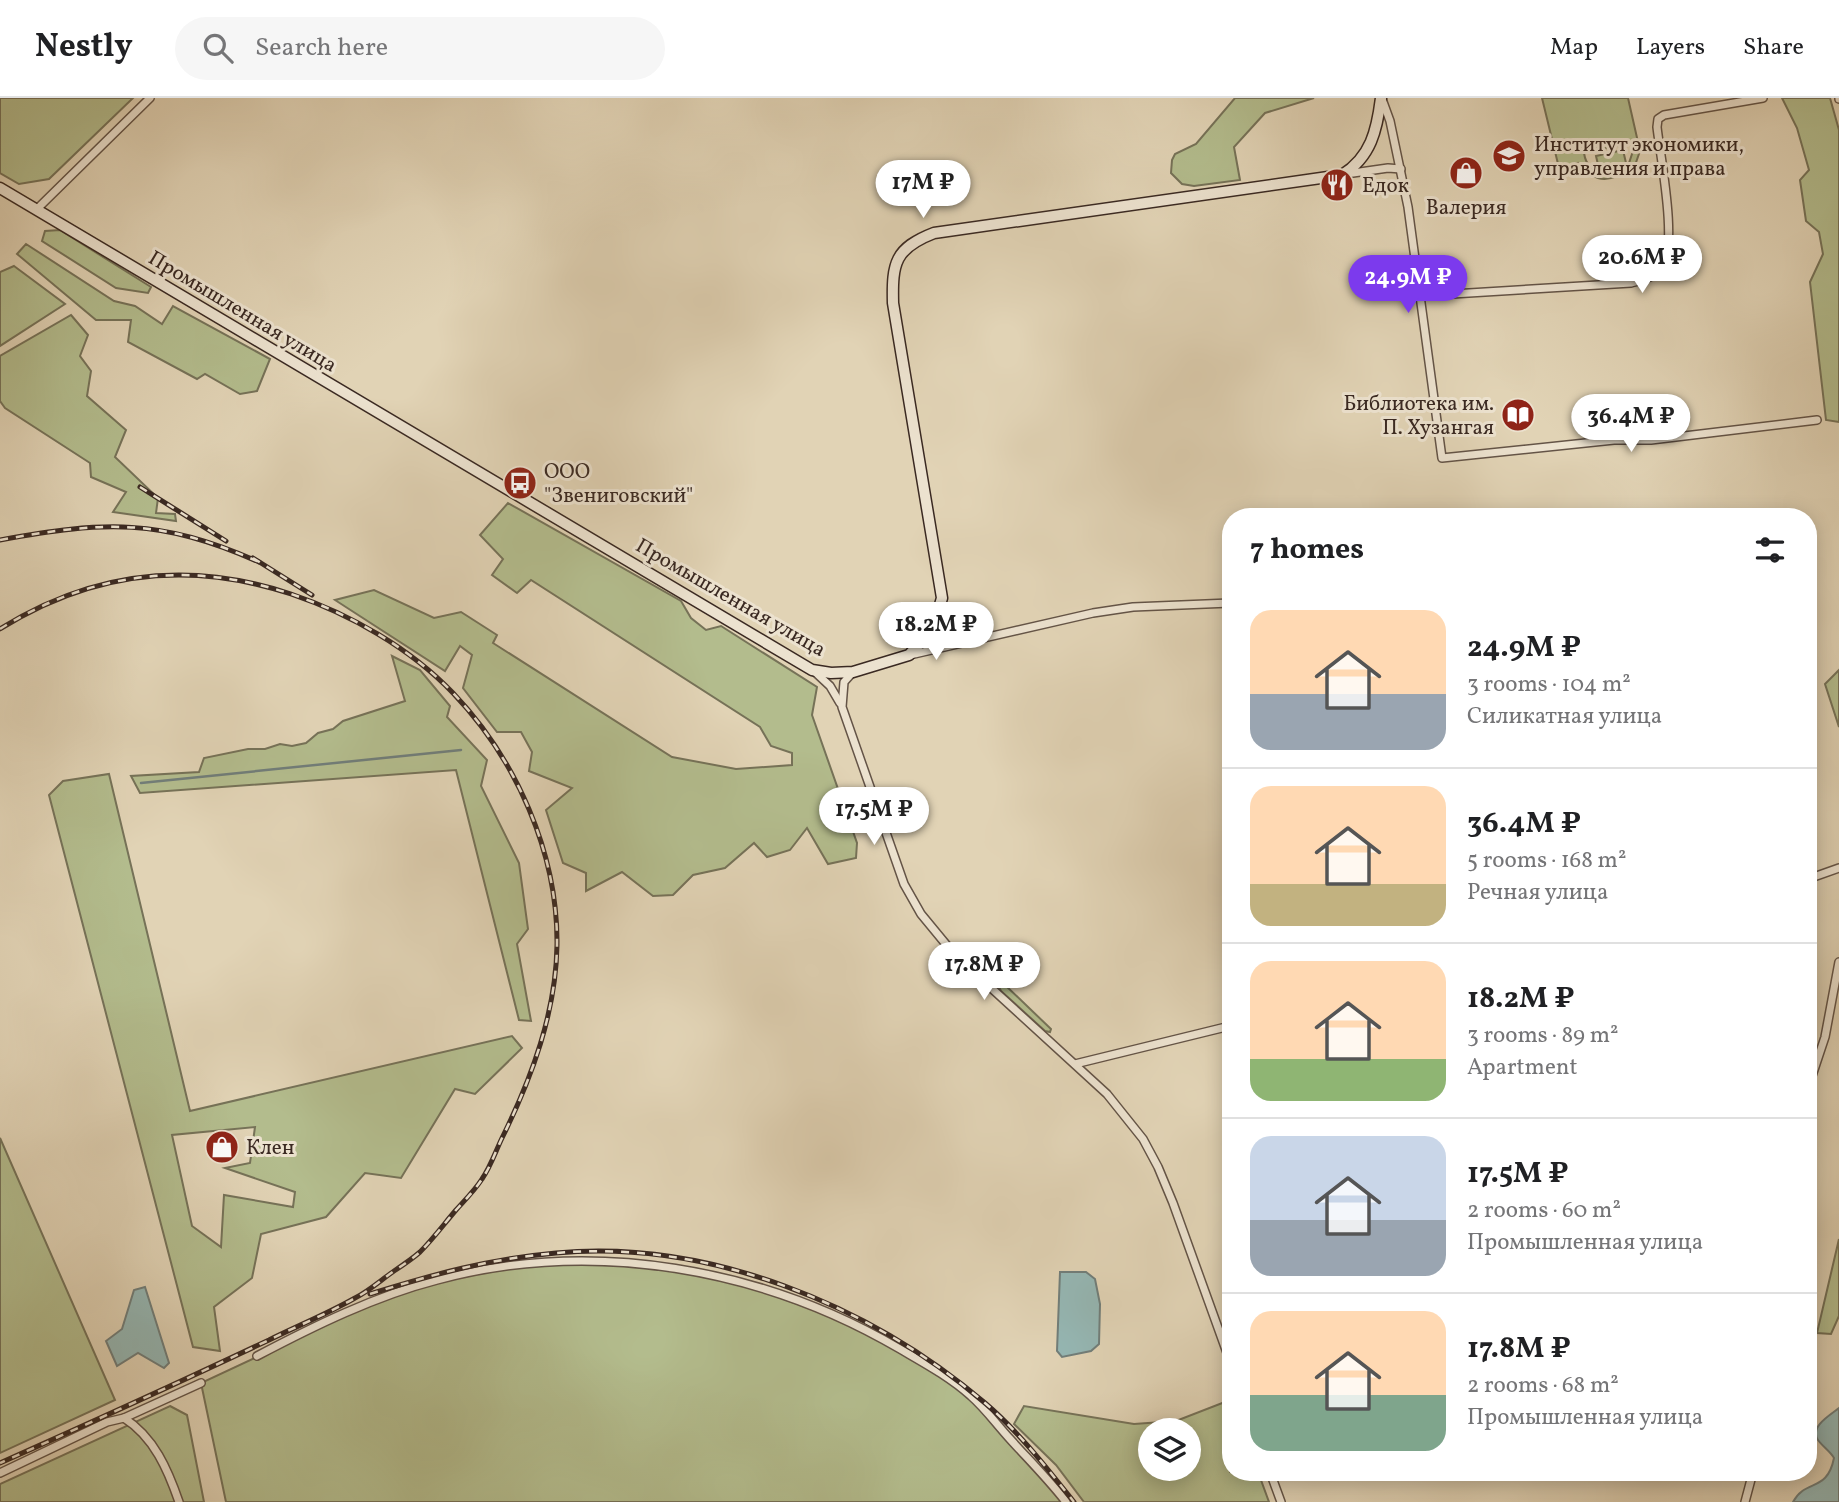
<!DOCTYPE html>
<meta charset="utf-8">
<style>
body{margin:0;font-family:Vollkorn,serif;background:#f6f6f6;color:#202124;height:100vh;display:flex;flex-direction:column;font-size:26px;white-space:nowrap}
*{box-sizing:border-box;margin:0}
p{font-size:23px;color:#757577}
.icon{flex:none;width:38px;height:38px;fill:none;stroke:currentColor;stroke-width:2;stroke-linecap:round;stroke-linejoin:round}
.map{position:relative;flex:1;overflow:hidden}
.details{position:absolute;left:1222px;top:410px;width:595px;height:973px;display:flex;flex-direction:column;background:#fff;border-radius:28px;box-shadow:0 4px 18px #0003}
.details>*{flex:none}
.buttons{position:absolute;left:1138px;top:1320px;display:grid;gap:14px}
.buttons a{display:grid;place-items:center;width:63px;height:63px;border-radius:50%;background:#fff;box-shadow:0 4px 18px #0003;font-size:35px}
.price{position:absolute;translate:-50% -60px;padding:0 16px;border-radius:24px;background:#fff;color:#222;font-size:23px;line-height:46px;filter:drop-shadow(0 2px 4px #0008)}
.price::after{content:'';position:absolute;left:50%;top:42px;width:21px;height:16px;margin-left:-10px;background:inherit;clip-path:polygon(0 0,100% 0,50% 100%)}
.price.active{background:#7c3aed;color:#fff}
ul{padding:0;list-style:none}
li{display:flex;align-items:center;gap:21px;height:175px;padding:0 28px}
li+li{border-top:2px solid #e0e0e0}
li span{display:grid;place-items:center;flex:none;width:196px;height:140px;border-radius:21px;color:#555}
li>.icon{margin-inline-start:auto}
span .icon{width:84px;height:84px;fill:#fffc;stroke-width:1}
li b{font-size:30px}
h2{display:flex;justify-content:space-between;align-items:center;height:84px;padding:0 28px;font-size:30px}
header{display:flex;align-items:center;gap:42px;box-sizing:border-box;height:98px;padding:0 35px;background:#fff;border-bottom:2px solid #e0e0e0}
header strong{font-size:33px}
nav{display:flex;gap:38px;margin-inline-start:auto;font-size:24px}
.search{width:490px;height:63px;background:#f6f6f6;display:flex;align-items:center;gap:18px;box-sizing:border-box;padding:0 24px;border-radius:38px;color:#757577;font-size:26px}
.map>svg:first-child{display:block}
.green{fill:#b3bc8d;stroke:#767258;stroke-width:2;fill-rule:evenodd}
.water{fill:#95b7b4;stroke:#717e7a;stroke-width:2}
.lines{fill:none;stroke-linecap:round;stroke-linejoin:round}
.stream{stroke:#717e7a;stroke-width:2.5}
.street-casing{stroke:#645447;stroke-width:10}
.secondary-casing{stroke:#3a2922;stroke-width:13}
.street{stroke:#ece2cf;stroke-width:7}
.secondary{stroke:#ece2cf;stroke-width:10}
.rail-casing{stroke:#3a2922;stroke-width:5}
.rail{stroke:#ece2cf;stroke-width:2.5;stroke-dasharray:8;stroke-linecap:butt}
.labels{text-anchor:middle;stroke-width:6;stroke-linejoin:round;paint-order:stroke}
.poi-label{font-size:21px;fill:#3a2922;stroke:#ece2cf;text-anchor:start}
.street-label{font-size:21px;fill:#3a2922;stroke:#ece2cf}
</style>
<header>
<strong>Nestly</strong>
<div class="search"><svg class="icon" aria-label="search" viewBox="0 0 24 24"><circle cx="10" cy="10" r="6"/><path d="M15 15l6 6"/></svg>Search here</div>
<nav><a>Map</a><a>Layers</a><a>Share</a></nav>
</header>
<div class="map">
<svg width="1839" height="1404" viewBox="0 0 1839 1404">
<rect width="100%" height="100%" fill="#e1d3b5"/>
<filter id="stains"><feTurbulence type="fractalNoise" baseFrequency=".00286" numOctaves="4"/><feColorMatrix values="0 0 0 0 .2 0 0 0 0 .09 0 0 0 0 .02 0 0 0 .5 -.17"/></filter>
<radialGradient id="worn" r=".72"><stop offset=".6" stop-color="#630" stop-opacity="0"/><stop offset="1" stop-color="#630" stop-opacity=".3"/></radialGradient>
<g class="green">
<polygon points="0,0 133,0 49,81 19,86 0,75"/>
<polygon points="1235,0 1314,0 1265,15 1234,49 1240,82 1194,88 1182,86 1171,75 1172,62 1175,56 1196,46"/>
<path d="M1542 0H1628L1640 53 1634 70C1610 84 1597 87 1578 65L1559 70ZM1631 45 1633 53 1629 65C1613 75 1588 81 1584 55Z"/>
<polygon points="1782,0 1830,0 1839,32 1839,324 1826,322 1810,184 1823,156 1819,134 1806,123 1800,82 1809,72 1797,30"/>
<polygon points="1623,52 1626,65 1599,71 1596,58"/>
<polygon points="60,132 151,189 148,195 116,190 42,143 45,133"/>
<polygon points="26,146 114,203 135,208 162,226 173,208 270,261 257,293 240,296 205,276 197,281 128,244 131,222 96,222 17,156"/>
<polygon points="14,168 65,206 0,248 0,174"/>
<polygon points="71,217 88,237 80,258 91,273 87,298 126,332 115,359 158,400 156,415 175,416 176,423 113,414 126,394 91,379 90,365 5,310 0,303 0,258"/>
<polygon points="508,405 681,503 691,520 706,532 721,528 817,589 812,617 857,745 856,760 828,766 807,730 790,752 767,759 754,745 725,770 693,777 673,797 653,798 622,774 586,793 586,775 563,765 546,712 572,690 529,673 532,654 521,634 497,634 463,590 472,557 460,548 445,573 335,502 374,492 434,520 461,514 497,537 493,545 672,659 736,671 792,667 792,655 771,648 760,629 531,482 517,495 492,477 503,461 480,437"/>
<polygon points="392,558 420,572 450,608 447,619 487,662 481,688 519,765 528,831 517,846 531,923 519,922 456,672 140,695 131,678 199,674 204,660 248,651 265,651 280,646 292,648 306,645 318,635 333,631 343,623 405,603"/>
<polygon points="1839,572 1839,629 1825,586"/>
<path d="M109 676 190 1013 512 938 522 950 475 996 455 991 401 1080 365 1075 326 1119 261 1136 252 1180 214 1209 220 1253 193 1249 49 697 63 683ZM255 1029 250 1065 225 1070 295 1094 293 1109 224 1097 221 1149 192 1128 172 1037Z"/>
<polygon points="1004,886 1051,931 1050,934 1045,933 1001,893 999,889"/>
<polygon points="0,1040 115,1302 0,1355"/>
<polygon points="1839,1141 1839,1218 1831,1236 1817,1235"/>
<polygon points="608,1163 717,1177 864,1230 971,1298 1066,1404 226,1404 201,1285 385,1199 438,1182 524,1166"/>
<path d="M1230 1302V1374H1258L1269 1404H1084L1056 1367 1014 1326 1024 1308 1134 1326 1176 1323ZM1150 1332H1188V1370H1150Z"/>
<polygon points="170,1308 187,1317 204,1404 0,1404 0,1386"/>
</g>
<g class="water">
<polygon points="1060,1174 1086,1174 1095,1181 1100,1206 1099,1246 1091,1253 1062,1259 1057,1253"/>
<polygon points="145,1189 169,1265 164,1270 138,1255 117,1268 106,1243 122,1231 134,1192"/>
<path d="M1839 1310V1404H1793C1806 1380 1827 1395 1834 1360 1830 1353 1823 1349 1818 1342 1809 1329 1830 1317 1839 1310Z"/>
</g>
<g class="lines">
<polyline class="stream" points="141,685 461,652"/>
<defs>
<g id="street">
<polyline points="1839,0 1839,1"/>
<polyline points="1382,1 1390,23 1408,109 1442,360 1614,342 1651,342 1817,322"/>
<polyline points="1346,76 1388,70 1401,71"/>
<polyline points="36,112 150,0"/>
<path d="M1420 198 1631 185C1642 182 1653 180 1661 171 1679 151 1660 57 1657 29L1658 21 1664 17 1763 0"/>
<polyline points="937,518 944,537 954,545"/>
<polyline points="910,557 1093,515 1133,509 1230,505"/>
<polyline points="815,574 830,588 840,605"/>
<polyline points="853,574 844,584 842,609 904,786 921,816 954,856 1107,996 1143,1041 1158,1069 1173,1105 1230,1263"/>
<polyline points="1808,781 1839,770"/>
<polyline points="1075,966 1230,928"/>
<polyline points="1808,990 1825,939 1839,864"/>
<polyline points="1808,1145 1811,1133"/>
<path d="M257 1258C314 1228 375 1198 437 1182 593 1140 762 1170 900 1251 924 1265 950 1279 971 1298 985 1310 997 1327 1010 1341 1029 1362 1049 1382 1066 1404"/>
<polyline points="124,1320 201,1285"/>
<polyline points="1270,1374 1281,1404"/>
<path d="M0 1375 107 1324 124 1320C154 1339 168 1372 179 1404"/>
<polyline points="1745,1404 1753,1374"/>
</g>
<path id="secondary" d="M0 90 812 572 831 575 853 574 909 557 925 540 937 517 942 500 893 205C892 165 895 150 934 135L1342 77C1371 59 1377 32 1381 0"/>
</defs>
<use href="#street" class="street-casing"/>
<use href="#secondary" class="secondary-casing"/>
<use href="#street" class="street"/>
<use href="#secondary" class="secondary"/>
<defs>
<g id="rail">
<polyline points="140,389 226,443"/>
<path d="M0 442C105 423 160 420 259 464"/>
<polyline points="253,460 312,497"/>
<path d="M0 531C91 474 189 462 291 496 350 516 410 550 453 595 516 661 558 755 557 847 556 914 532 979 503 1038 496 1052 491 1068 482 1081 475 1092 465 1102 456 1112 444 1126 433 1141 420 1154 412 1161 403 1167 394 1173 381 1182 369 1193 355 1200 327 1216 297 1228 269 1242 180 1284 90 1325 0 1365"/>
<path d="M370 1196C434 1176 489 1161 556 1155 709 1141 870 1207 985 1305 1019 1334 1046 1369 1074 1404"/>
</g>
</defs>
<use href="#rail" class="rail-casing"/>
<use href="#rail" class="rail"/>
</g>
<defs>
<symbol id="university-disc" viewBox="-11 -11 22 22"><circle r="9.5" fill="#8f2418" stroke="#ece2cf"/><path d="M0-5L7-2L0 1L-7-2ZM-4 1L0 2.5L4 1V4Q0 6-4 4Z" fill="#fff"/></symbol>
<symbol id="shop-disc" viewBox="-11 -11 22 22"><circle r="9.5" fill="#8f2418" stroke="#ece2cf"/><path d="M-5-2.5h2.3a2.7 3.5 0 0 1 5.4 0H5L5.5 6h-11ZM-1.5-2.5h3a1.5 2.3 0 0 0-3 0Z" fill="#fff"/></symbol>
<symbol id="restaurant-disc" viewBox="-11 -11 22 22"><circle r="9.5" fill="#8f2418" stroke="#ece2cf"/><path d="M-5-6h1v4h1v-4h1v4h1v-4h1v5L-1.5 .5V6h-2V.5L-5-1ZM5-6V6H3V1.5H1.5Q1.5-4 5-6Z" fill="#fff"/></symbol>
<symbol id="library-disc" viewBox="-11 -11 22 22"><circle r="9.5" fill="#8f2418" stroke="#ece2cf"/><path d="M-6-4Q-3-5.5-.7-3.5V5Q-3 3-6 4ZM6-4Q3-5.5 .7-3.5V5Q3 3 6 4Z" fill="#fff"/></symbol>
<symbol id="bus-disc" viewBox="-11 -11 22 22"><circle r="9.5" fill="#8f2418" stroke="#ece2cf"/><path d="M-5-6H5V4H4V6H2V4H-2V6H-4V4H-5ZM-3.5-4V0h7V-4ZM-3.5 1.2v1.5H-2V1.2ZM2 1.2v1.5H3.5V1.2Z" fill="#fff"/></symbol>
</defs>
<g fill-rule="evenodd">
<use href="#university-disc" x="1490" y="39" width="38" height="38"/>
<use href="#shop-disc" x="1447" y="56" width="38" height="38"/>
<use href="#restaurant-disc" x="1318" y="68" width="38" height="38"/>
<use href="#library-disc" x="1499" y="298" width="38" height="38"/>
<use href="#bus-disc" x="501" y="366" width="38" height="38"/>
<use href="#shop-disc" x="203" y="1030" width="38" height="38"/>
</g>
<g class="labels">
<g class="poi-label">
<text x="1534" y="53">Институт экономики,<tspan x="1534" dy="24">управления и права</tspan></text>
<text x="1362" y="94">Едок</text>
<text x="1466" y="116" text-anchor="middle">Валерия</text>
<text x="1494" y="312" text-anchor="end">Библиотека им.<tspan x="1494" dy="24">П. Хузангая</tspan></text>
<text x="544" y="380">ООО<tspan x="544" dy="24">"Звениговский"</tspan></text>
<text x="246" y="1056">Клен</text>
</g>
<g class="street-label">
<text transform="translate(243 213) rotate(31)" y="7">Промышленная улица</text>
<text transform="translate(731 499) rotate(30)" y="7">Промышленная улица</text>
</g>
</g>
<rect width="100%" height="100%" filter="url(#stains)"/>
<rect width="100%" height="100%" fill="url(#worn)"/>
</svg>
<div class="buttons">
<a><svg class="icon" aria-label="layers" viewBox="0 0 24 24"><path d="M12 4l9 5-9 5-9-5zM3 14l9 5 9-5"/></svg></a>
</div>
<b class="price" style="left:923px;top:122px">17M ₽</b>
<b class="price" style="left:1642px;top:197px">20.6M ₽</b>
<b class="price active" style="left:1408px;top:217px">24.9M ₽</b>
<b class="price" style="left:1631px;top:356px">36.4M ₽</b>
<b class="price" style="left:936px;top:564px">18.2M ₽</b>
<b class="price" style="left:874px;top:749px">17.5M ₽</b>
<b class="price" style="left:984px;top:904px">17.8M ₽</b>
<section class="details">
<h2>7 homes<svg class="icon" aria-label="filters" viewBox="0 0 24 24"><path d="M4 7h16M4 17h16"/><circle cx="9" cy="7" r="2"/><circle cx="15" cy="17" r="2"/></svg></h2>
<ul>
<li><span style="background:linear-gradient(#ffd9b3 60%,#9aa5b1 0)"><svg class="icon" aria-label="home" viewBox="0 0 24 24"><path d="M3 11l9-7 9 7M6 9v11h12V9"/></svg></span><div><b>24.9M ₽</b><p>3 rooms · 104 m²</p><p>Силикатная улица</p></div></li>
<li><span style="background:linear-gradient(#ffd9b3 70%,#c2b280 0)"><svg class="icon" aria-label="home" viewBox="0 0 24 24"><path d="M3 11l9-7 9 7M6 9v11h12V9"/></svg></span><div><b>36.4M ₽</b><p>5 rooms · 168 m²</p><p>Речная улица</p></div></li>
<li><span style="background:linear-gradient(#ffd9b3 70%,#8fb573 0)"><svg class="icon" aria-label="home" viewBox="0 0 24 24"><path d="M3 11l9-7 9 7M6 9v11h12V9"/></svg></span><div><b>18.2M ₽</b><p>3 rooms · 89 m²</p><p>Apartment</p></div></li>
<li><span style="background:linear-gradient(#c9d6e8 60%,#9aa5b1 0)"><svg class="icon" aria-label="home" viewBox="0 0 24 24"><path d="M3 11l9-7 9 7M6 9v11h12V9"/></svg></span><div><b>17.5M ₽</b><p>2 rooms · 60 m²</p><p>Промышленная улица</p></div></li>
<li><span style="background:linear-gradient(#ffd9b3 60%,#7fa58c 0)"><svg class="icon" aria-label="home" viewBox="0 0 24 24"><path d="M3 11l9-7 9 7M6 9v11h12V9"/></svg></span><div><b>17.8M ₽</b><p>2 rooms · 68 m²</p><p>Промышленная улица</p></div></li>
</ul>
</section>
</div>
